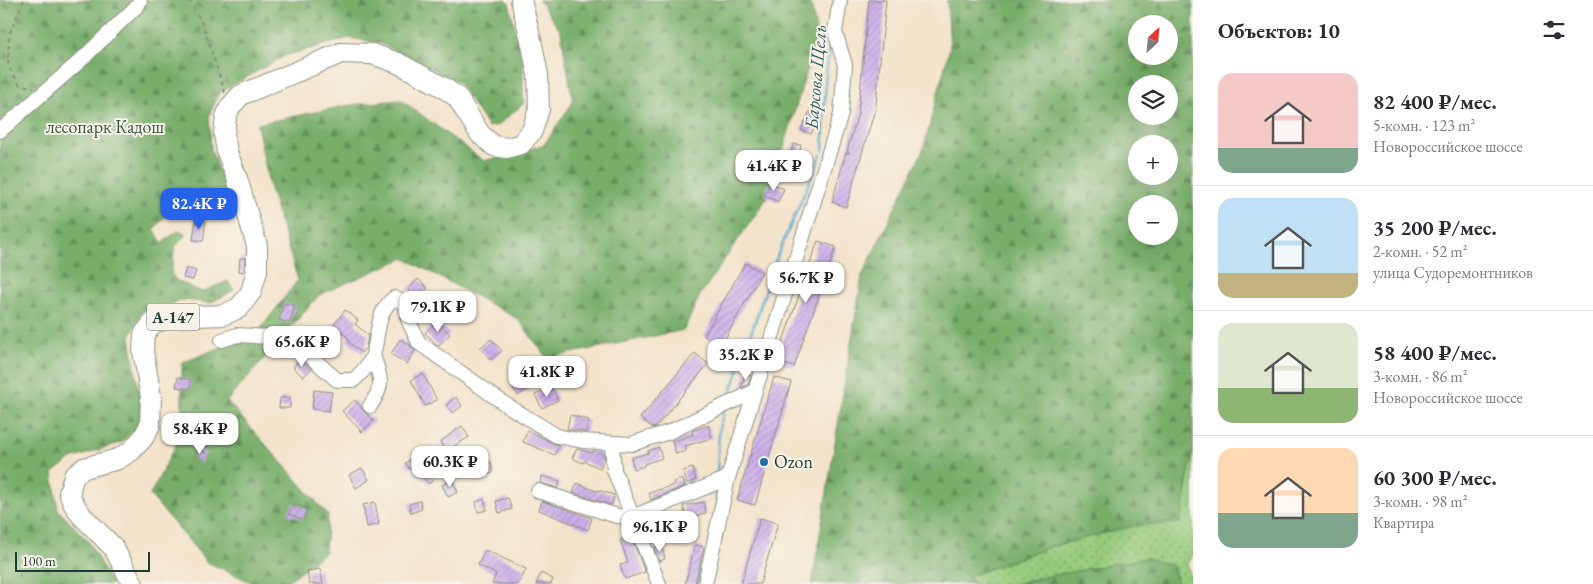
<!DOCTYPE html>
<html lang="ru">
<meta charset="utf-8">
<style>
body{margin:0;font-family:"EB Garamond",serif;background:#f7f7f7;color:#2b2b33;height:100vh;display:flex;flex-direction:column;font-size:19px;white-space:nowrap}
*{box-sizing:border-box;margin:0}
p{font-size:16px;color:#7c7c81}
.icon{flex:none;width:28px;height:28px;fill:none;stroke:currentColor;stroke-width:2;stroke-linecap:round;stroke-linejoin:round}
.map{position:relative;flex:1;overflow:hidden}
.side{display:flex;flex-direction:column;background:#fff;width:400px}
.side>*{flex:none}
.needle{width:32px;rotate:26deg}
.fabs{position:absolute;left:1128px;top:15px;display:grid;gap:10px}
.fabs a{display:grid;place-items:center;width:50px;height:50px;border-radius:50%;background:#fff;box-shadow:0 5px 20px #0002;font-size:25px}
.scale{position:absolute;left:15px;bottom:12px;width:135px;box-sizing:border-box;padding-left:5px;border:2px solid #1f3d34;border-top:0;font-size:14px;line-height:18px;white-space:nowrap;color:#1f3d34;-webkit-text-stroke:4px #f7f3e8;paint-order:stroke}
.price{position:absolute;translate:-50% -42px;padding:0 11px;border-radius:10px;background:#fff;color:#222;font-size:16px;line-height:32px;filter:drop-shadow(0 1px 2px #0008)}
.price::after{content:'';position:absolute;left:50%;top:30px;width:15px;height:11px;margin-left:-8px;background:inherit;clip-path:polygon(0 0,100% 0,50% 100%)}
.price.selected{background:#2563eb;color:#fff}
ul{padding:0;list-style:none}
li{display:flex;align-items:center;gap:15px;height:125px;padding:0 25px}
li+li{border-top:1px solid #e1e1e2}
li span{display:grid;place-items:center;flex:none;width:140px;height:100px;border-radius:15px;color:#555}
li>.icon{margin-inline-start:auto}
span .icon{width:60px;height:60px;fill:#fffc;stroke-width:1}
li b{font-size:21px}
h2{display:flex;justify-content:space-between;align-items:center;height:60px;padding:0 25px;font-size:21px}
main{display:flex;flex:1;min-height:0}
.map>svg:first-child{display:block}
.green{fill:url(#green-dots);stroke:#5a8458}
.forest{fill:url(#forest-firs);stroke:#4c7650;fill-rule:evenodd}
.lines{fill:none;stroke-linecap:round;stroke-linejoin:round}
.stream{stroke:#54aad0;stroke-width:2.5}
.building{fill:url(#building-hatch)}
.minor-casing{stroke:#8a9080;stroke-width:16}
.highway-casing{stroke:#8a9080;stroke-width:22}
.path{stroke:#8a9080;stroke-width:2;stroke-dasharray:4 4;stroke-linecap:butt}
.minor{stroke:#fff;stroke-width:14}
.highway{stroke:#fff;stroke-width:20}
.poi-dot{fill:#1f6fb2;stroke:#f7f3e8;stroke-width:2}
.labels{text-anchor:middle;stroke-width:4;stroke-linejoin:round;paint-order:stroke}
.shield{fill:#f7f3e8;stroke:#60746a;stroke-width:1}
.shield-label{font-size:16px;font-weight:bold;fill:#1f3d34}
.park-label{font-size:18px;fill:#375942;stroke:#f7f3e8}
.poi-label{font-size:18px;fill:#1f3d34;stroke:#f7f3e8;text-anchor:start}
.water-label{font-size:19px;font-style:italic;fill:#2f5e63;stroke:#f7f3e8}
</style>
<main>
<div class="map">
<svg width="1193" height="584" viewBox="0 0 1193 584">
<defs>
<pattern id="green-dots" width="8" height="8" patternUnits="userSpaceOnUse" patternTransform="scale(1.25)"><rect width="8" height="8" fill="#96ca7b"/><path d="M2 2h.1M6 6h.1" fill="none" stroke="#7aa566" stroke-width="1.8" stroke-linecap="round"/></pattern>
<pattern id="forest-firs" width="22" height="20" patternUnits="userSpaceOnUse" patternTransform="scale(1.25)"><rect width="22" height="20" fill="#78ae6b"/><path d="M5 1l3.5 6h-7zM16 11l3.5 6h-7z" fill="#628f59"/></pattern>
<pattern id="building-hatch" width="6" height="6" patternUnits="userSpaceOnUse" patternTransform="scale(1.25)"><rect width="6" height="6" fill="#ceafec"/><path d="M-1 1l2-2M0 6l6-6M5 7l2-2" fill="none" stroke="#a790c0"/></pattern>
</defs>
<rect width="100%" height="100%" fill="#f7f3e8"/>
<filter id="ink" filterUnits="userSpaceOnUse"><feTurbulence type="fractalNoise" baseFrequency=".02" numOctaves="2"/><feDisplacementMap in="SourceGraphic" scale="10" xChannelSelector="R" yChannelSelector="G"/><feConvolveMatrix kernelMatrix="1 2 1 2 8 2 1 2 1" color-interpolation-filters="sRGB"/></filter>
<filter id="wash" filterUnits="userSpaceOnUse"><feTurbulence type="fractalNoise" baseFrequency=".0096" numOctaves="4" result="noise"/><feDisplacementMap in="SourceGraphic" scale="20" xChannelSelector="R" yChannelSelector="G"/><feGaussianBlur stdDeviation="1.12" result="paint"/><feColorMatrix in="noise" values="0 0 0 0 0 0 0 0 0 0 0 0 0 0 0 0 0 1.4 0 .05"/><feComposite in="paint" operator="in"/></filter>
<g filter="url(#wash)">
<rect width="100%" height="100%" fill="#f4e3cb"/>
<polygon class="green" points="1193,448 1193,555 1187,564 1193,584 1178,584 1173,566 1146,558 1044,577 1015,584 975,584 969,576 1053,546 1137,525 1180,523"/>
<g class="forest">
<polygon points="0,0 506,0 509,3 523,63 523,104 498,125 488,127 457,81 380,43 349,38 284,56 220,92 209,115 211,150 234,211 204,208 184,196 154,229 162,243 179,230 186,234 175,247 171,273 176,280 202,292 228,281 234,290 210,303 184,300 142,312 130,336 143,421 122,442 72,459 53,473 58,510 88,541 112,584 0,584"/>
<polygon points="539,0 810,0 817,35 771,192 700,295 684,330 547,358 518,319 404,258 319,295 227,401 328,515 325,552 284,584 255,584 207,562 150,495 182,433 182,363 258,332 298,280 269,185 257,124 350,105 401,100 484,161 544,145 573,102 561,32"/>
<path d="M947 0H1193V448L1180 523 1137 525 1053 546 969 576 975 584H812L862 276 923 150 950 47ZM1136 24H1169V56H1136ZM1136 84H1169V116H1136ZM1136 144H1169V176H1136ZM1136 204H1169V236H1136Z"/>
<polygon points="1146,558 1173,566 1178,584 1015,584 1044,577"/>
</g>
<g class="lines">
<g class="stream">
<polyline points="823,150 826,72 831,39"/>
<polyline points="729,398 778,254 821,155"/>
<polyline points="717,476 719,428 724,412"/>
<polyline points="716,501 717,487"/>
<polyline points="697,584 701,569"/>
</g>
</g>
<g id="blocks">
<g class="building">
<polygon points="869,0 886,0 875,113 874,113 846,207 832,202 846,153 850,153 847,151 858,113"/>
<polygon points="810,111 819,116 811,134 801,130"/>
<polygon points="793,144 801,145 799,156 791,154"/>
<polygon points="770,183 784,189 778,202 764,195"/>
<polygon points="186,204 188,216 179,217 177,206"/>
<polygon points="196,219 206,221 203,241 193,240"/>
<polygon points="818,241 836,247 794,367 776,361"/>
<polygon points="240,258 245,258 244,272 239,271"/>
<polygon points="745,263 762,272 721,346 704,336"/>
<polygon points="186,268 196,271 193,280 183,278"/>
<polygon points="418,279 428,288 417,299 408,290"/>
<polygon points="284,303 295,306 290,323 279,320"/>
<polygon points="345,310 358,320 355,324 368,335 366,348 361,353 347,340 349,338 333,326"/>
<polygon points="437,321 450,334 438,346 425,333"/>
<polygon points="400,339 410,345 415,351 407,364 391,354"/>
<polygon points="491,339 502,351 491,360 480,348"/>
<polygon points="695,353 708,364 656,427 653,428 640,418"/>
<polygon points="300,359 311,369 303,377 293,367"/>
<polygon points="423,374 437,400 425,406 411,380"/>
<polygon points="745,374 751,376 748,385 741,388"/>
<polygon points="178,377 191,380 190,389 176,387"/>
<polygon points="774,377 791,382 755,505 737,500"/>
<polygon points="524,379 529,388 518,396 512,387"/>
<polygon points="551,387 558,400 542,408 535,395"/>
<polygon points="314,390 332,392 329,411 312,409"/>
<polygon points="456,397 462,406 453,413 446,405"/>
<polygon points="280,398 290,398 290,408 279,408"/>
<polygon points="355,400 363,410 374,421 362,432 342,411"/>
<polygon points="570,415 589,420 586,432 567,429"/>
<polygon points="708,425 712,438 685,446 686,451 676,454 672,441 693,435 692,431"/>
<polygon points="462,426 469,437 446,451 440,442"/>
<polygon points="528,430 552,443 559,445 555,455 523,442"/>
<polygon points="659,447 662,458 644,464 644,466 634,469 631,458 648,453 648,451"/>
<polygon points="198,448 206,453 201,463 193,458"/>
<polygon points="577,449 592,453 594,450 604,455 604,459 600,468 584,461 583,463 572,458"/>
<polygon points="416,455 422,465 433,476 431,478 432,481 429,484 414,466 409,469 405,463"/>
<polygon points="491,462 493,473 478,477 475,465"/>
<polygon points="362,468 369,480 356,488 349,475"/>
<polygon points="693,468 696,480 687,483 683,471"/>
<polygon points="542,476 560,481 558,488 540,483"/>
<polygon points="683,479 685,486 651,500 649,493 674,485 673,482"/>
<polygon points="452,480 458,492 448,497 442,485"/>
<polygon points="577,483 598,492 598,490 614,495 612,505 573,493"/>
<polygon points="508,498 512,509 499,513 496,501"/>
<polygon points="484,499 487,510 478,512 476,502"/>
<polygon points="420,501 422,509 411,513 409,504"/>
<polygon points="542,501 592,518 588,530 539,510"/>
<polygon points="375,502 379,524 367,527 363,505"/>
<polygon points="703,502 706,513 687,519 683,506"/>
<polygon points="293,503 307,509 303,520 288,514"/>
<polygon points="660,517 663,528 648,533 644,522"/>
<polygon points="760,518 778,523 760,584 741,584"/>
<polygon points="631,536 645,572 625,579 620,565 628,563 620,540"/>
<polygon points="695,545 704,547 695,584 685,584"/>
<polygon points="662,546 665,559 659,561 654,548"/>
<polygon points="485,550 526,569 519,584 492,584 496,574 478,565"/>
<polygon points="320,569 323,584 309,584 307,571"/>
<polygon points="541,573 553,579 551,584 536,584"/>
</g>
</g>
</g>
<g filter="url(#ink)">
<use href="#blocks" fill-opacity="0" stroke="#8a9080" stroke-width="1"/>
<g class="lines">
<defs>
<g id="minor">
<polyline points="0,131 80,61 138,5 140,0"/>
<path d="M222 340 237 335 270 337 294 342 337 380H354C362 372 369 365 373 355 379 335 376 312 394 298L403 302 409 322 419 343 505 404 557 436 583 441 631 444 669 432 753 392"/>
<path d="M370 406C385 384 381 379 373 355"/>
<polyline points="612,444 614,470 659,584"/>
<polyline points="538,491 617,516 632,517 728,478"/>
<polyline points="705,584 728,478 841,114 845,65 835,32 840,0"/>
</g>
<polyline id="highway" points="133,584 113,547 82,516 73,503 69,493 74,476 84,468 118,459 131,451 143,438 150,425 151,397 143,351 144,334 153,323 172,317 223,315 239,308 251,292 257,271 257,246 237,178 227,152 224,134 226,117 230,107 241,95 341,53 372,54 398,63 443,87 457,97 480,134 494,146 507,148 521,144 532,131 539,109 538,75 531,40 521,0"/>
</defs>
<use href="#minor" class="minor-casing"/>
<use href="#highway" class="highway-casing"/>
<g class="path">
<polyline points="24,0 9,35 8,66 20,85 34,87"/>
<polyline points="189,0 203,25 225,93"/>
</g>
<use href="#minor" class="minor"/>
<use href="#highway" class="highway"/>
</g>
</g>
<circle class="poi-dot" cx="764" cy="462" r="5"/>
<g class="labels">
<rect class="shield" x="147" y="303.5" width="52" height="27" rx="4"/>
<g class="shield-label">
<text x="173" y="323">А-147</text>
</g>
<g class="park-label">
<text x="105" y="133">лесопарк Кадош</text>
</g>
<g class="poi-label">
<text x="774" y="468">Ozon</text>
</g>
<g class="water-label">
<text transform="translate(815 77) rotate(-85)" y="7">Барсова Щель</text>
</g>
</g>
</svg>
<div class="fabs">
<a><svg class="needle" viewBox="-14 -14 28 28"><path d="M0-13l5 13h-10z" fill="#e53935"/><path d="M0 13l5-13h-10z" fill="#7c7c81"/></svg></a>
<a><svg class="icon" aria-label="layers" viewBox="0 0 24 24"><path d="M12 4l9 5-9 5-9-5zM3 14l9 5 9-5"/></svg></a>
<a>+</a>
<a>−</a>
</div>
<div class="scale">100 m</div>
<b class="price" style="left:774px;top:192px">41.4K ₽</b>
<b class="price selected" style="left:199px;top:230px">82.4K ₽</b>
<b class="price" style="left:806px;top:304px">56.7K ₽</b>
<b class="price" style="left:438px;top:333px">79.1K ₽</b>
<b class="price" style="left:302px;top:368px">65.6K ₽</b>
<b class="price" style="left:746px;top:381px">35.2K ₽</b>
<b class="price" style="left:547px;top:398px">41.8K ₽</b>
<b class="price" style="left:200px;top:455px">58.4K ₽</b>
<b class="price" style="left:450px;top:488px">60.3K ₽</b>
<b class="price" style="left:660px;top:553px">96.1K ₽</b>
</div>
<section class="side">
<h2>Объектов: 10<svg class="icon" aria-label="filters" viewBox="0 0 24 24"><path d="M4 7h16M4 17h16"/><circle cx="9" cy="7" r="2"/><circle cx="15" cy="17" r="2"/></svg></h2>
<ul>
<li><span style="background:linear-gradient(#f6c9c9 75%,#7fa58c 0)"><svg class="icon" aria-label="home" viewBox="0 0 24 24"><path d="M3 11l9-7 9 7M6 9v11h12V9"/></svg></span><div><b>82 400 ₽/мес.</b><p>5-комн. · 123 m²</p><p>Новороссийское шоссе</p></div></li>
<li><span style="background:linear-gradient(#bfe0f5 75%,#c2b280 0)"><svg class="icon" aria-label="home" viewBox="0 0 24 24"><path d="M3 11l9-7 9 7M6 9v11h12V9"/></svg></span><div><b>35 200 ₽/мес.</b><p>2-комн. · 52 m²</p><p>улица Судоремонтников</p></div></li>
<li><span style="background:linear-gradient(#dfe7d0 65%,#8fb573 0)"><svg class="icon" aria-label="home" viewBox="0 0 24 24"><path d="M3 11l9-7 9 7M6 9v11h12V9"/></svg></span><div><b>58 400 ₽/мес.</b><p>3-комн. · 86 m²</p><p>Новороссийское шоссе</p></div></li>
<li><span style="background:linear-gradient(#ffd9b3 65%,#7fa58c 0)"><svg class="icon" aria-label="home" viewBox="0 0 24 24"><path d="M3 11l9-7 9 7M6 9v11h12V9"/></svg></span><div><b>60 300 ₽/мес.</b><p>3-комн. · 98 m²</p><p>Квартира</p></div></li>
</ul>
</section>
</main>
